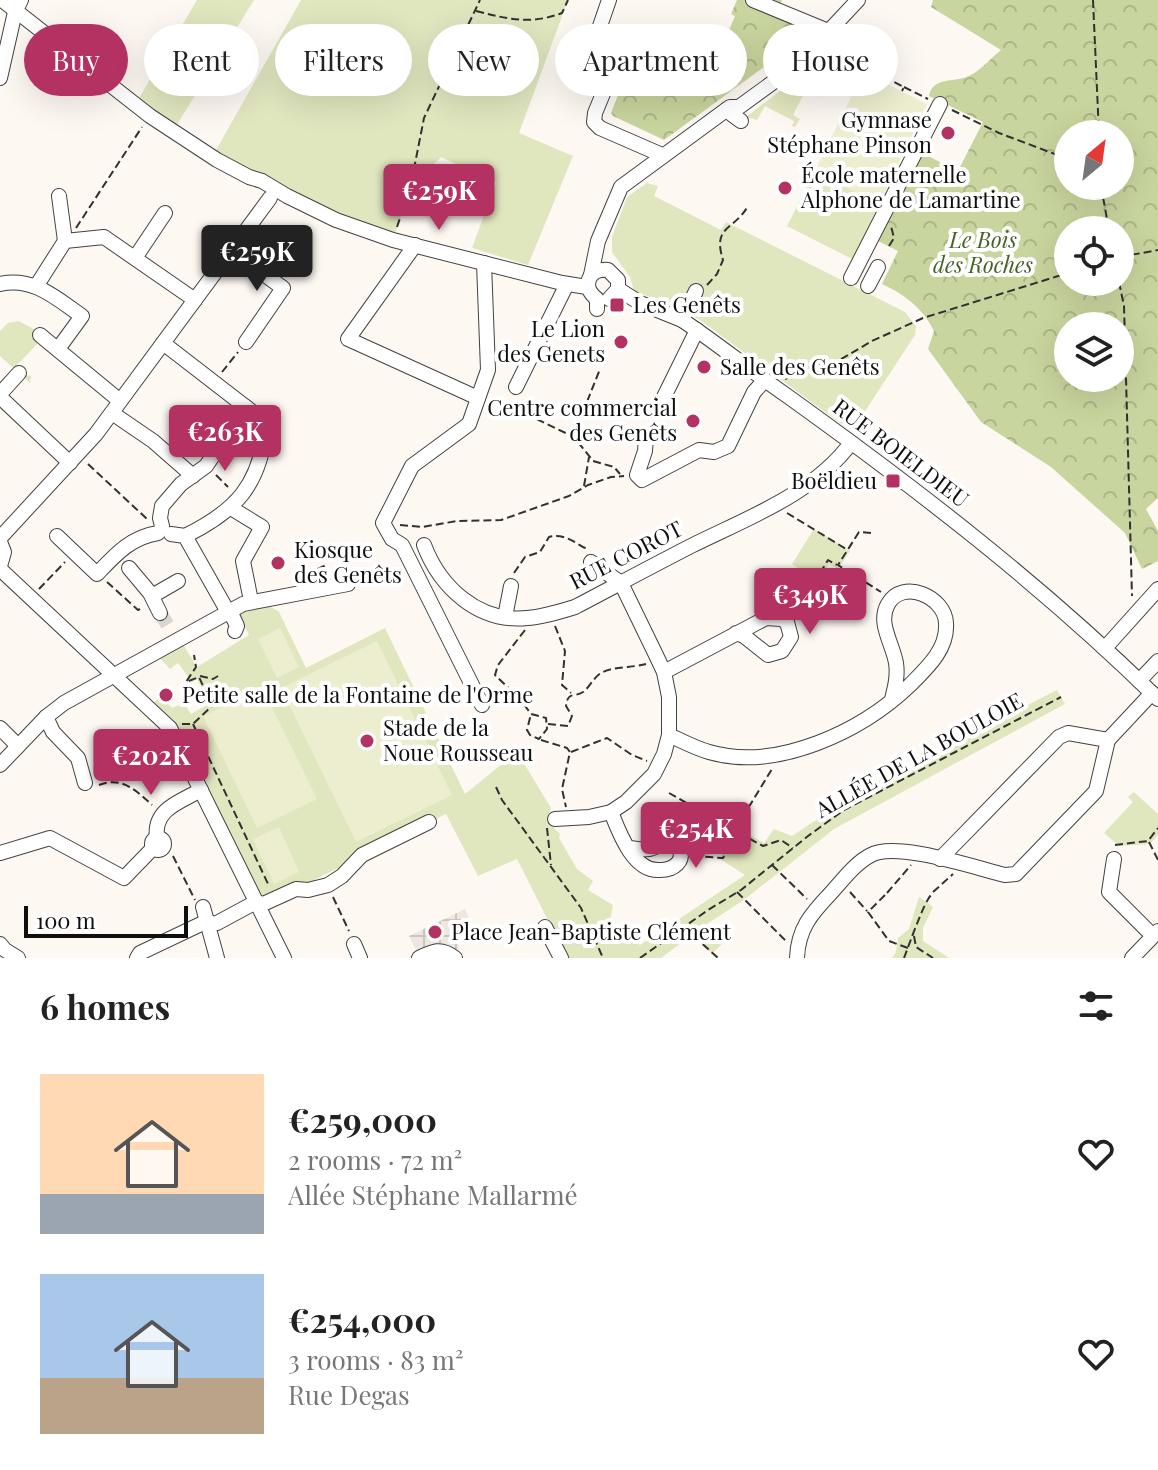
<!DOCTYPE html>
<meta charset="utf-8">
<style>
body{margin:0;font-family:"Playfair Display",serif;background:#f6f6f6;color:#222;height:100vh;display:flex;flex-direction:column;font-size:30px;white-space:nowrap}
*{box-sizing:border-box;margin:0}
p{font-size:26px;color:#767676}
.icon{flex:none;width:44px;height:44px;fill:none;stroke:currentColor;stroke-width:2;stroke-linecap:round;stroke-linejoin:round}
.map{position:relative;height:958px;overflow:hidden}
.drawer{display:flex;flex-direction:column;background:#fff;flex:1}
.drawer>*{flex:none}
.banner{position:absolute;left:24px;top:24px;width:1110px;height:72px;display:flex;gap:16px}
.needle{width:52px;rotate:29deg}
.controls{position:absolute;left:1054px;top:120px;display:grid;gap:16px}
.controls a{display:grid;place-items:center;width:80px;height:80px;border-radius:50%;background:#fff;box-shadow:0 8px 32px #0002;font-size:40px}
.scale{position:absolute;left:24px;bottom:20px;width:164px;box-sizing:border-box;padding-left:8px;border:4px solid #0f0f0f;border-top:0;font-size:22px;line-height:28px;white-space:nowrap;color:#0f0f0f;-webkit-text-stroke:6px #fff;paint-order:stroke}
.price{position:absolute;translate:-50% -68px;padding:0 18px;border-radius:8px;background:#b43262;color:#fff;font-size:26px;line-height:52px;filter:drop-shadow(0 2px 4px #0008)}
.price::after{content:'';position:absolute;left:50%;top:48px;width:24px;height:18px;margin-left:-12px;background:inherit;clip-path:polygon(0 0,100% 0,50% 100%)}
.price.on{background:#222;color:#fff}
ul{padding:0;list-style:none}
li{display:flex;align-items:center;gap:24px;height:200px;padding:0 40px}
li span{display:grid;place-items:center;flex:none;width:224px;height:160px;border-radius:0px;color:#555}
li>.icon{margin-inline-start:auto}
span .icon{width:96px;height:96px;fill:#fffc;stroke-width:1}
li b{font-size:34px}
h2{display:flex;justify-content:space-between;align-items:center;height:96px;padding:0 40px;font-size:34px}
.pill{padding:0 28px;border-radius:36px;background:#fff;box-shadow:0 8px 32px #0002;font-size:28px;line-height:72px}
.pill.on{background:#b43262;color:#fff}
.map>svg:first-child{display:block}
.green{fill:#e0e6be}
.forest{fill:url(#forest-crowns);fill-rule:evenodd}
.pitch{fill:#edeecf}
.plaza{fill:url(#plaza-grid)}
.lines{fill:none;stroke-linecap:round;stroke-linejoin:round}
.minor-tunnel{stroke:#dad5d0;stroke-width:14;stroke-dasharray:14 7;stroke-linecap:butt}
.minor-casing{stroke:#424242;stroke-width:16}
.path{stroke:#313131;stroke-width:2;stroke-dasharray:8 4;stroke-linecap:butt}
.minor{stroke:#fff;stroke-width:14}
.poi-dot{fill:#b43262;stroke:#fff;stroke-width:3}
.labels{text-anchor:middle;stroke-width:8;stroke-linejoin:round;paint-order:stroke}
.poi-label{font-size:22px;fill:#0f0f0f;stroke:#fff;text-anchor:start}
.park-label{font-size:22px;font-style:italic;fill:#456224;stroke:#fff}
.street-label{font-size:22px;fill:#0f0f0f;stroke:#fff}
</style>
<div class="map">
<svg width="1158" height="958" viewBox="0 0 1158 958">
<defs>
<pattern id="forest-crowns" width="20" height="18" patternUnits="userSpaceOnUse" patternTransform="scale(2)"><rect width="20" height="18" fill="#c9d59e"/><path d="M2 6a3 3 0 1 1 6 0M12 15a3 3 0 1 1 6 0" fill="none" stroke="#abb687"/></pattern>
<pattern id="plaza-grid" width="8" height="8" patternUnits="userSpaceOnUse" patternTransform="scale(2)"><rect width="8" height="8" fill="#eee6e0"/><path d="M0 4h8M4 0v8" fill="none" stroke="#cbc4bf"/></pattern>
</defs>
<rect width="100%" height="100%" fill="#fef8f2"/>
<g class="green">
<polygon points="197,0 254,0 173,131 135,105"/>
<polygon points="301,0 568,0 519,133 573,156 528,265 472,248 496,183 441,157 410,189 393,240 217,160 216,150"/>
<polygon points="810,68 820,74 821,81 817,89 808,86 793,115 800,119 795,127 792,126 794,121 765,106 757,120 746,117"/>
<polygon points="815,171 879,204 854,260 787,226"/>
<polygon points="647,183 658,186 654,196 721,230 726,222 905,312 916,326 915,335 856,425 847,426 840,423 700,320 674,306 634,291 630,277 612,252 612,237 627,197"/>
<polygon points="19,321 39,332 41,340 17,365 26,375 31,376 30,383 0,356 0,331 8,323"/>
<polygon points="814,529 850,551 838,569 829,564 818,581 792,564"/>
<polygon points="263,602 279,612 306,668 385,628 465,794 517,752 551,808 549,814 555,819 551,825 560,834 559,838 577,869 593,881 588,890 613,905 609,926 640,945 745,875 720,859 739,829 764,843 774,829 792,836 863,789 1057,690 1065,704 834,829 745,899 707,924 724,942 712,954 692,935 661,958 567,958 517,859 478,876 446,814 296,889 262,898 175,722 154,702 158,699 161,703 165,701 172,708 184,703 191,714 210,703 197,679 192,682 178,663 170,669 159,657 182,643 197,667 249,635 237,612"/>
<polygon points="1134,792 1158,814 1158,835 1150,844 1119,846 1104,833 1133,802 1128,797"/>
<polygon points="919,897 933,907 923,928 923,941 949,958 892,958 896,952 898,938 909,929"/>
</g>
<g class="forest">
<polygon points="737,0 782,0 775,16 805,29 808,35 664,140 613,116 611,113 634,54 632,49 689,73 696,56 715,64 735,16 731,14"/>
<path d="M933 0H1158V498L1146 509 1158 531V561L1142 569 1125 533 1051 467 981 422 928 349 934 331C922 307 905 295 882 284L898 251 876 240 922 153 958 171 983 122 929 96C933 76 954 83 969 76 980 71 991 58 1001 50L931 7ZM1068 134H1120V186H1068ZM1068 230H1120V282H1068ZM1068 326H1120V378H1068Z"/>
</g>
<g class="pitch">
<polygon points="839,60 927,104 879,204 815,171 858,83 834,71"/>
<polygon points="280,628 299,667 277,678 258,639"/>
<polygon points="377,641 452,795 356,842 281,688"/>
<polygon points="263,689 317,799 257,828 203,716"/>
<polygon points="279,827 299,872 274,884 253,839"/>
</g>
<polygon class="plaza" points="465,909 469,918 450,927 460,949 418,954 409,936"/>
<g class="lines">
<polyline class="minor-tunnel" points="160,613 171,630"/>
<defs>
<g id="minor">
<polyline points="2,0 150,116 217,160 249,177 262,181 287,196 336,220 393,240 562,283 587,287"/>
<polyline points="609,0 599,29 619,42 621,50 595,113 594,122 600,128 662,155"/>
<polyline points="753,0 828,31"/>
<polyline points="0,78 15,12 21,0"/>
<polyline points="726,110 741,121"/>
<polyline points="59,196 65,241 104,237 195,300"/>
<polyline points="415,245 348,339 478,398"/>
<polyline points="231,250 283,288 246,342"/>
<polyline points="135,258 165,213"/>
<polyline points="591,275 598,241 621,187 730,107 739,107 798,64 858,0"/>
<polyline points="851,278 940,104"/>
<path d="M0 284C33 276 57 299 82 316L58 349"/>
<polyline points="37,285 65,241"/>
<polyline points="868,286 878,267"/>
<path d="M618 289 640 303 682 320C718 344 751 371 786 395 917 489 1043 586 1158 699"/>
<path d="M597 309V299C581 287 588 268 608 270L618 280V289L609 299"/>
<polyline points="682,320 696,291"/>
<polyline points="40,335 120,401"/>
<path d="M163 343 264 421 266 427C260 485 236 511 185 536"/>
<polyline points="516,387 567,284"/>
<polyline points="0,394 19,373"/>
<polyline points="0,397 70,463"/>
<polyline points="661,403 697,330"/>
<polyline points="112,413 153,441 193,476"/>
<polyline points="646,438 645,451 637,475 642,480 699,450 714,452 728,446 754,392 765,380"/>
<polyline points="231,508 262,527 243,561 251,601"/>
<polyline points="162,526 160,518 162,506 181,484 206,466 246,407"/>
<polyline points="171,534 185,536 228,612"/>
<path d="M57 536 97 574C115 555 131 537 158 533"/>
<polyline points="0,538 96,434 270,198"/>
<polyline points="0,542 4,552 0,566"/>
<path d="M424 545C440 587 478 623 527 618 543 617 559 612 575 607 613 587 652 566 691 546 747 518 812 495 851 443"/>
<polyline points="129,568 150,593 160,613"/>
<polyline points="0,569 170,728 284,958"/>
<polyline points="152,596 178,581"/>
<polyline points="230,611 237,626 235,631"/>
<polyline points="505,617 511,586"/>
<polyline points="1105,648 1158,589"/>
<polyline points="664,672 766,618 781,619 787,622 791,637 782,651 768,655 744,636 736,633"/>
<polyline points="1139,681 1158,661"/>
<polyline points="482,705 402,545 392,539 383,523 412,466 469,424 488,370 484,263"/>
<polyline points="46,717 53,732 78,758 85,783"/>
<polyline points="0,728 18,746"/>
<path d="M669 735C682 741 695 748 709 752 777 772 862 731 910 685 927 668 948 649 946 623 945 597 903 578 888 604 877 623 893 644 896 663 898 676 895 687 892 699"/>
<polyline points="1108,740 1152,693"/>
<polyline points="0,765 46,717 64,703 243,604 348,584"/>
<path d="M611 812C619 832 633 872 660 870 666 870 673 868 677 864 684 857 681 847 672 843 664 840 657 848 649 849 643 850 636 849 630 848"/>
<polyline points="555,819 589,817 611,812 626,802 654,774 664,754 669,735 669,697 664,672 655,653 621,583 591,562"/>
<circle cx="158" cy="844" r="6"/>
<path d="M157 838C153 809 180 802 201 790"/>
<polyline points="0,853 50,838 124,878 153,848"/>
<polyline points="940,859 1059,737 1068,733 1108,740"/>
<polyline points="1114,859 1109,892 1153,936"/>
<polyline points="203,907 217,958"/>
<polyline points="545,927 561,958"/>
<polyline points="0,944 5,950 18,958"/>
<polyline points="354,944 360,958"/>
<polyline points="137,958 140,953 201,924 217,923 256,902 263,904 296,889 308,890 328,885 342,876 362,855 429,822"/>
<path d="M419 958C433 951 441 947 455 958"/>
<path d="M797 958C798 929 811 914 830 894 842 881 855 863 871 855 896 841 976 868 1005 875L1016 874 1096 791 1108 740"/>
<polyline points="1132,958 1158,931"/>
</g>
</defs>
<use href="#minor" class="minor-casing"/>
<g class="path">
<polyline points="1093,0 1099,134"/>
<path d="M476 11C507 19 531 25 562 13L568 0"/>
<polyline points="830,50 904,87 902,91"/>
<polyline points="904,87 928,99"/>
<polyline points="952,110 999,133 1068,159"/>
<polyline points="1101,186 1109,230"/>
<polyline points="397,227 410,189 424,118 480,0"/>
<polyline points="76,228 142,127"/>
<polyline points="889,246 894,238 891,226"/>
<polyline points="1120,257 1158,250"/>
<polyline points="1119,282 1124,306 1132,596"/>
<path d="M707 285 717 274 723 260C712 225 734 231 748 206"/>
<polyline points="222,372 238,352"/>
<polyline points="785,379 809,367 838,361 872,341 923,318 1068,273"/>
<polyline points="526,414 574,437 593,461 614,467 620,474"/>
<polyline points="569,432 581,417 600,369"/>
<polyline points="88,464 147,519"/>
<polyline points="216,475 228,487"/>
<polyline points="584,486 589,457"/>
<polyline points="787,513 846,549"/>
<polyline points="400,525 422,527 457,521 501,520 569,496 588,485 611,477 624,476"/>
<polyline points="871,533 859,532 838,565 881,592"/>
<path d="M514 573 525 557 540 552 549 537C563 533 574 542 585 548L583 552"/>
<polyline points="296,580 326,565"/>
<polyline points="107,582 138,610 142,608"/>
<polyline points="39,589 65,562"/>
<polyline points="795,614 828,560 837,565"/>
<polyline points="555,626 565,651 562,685 571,693"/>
<polyline points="525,630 498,665 495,675 520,699 531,714 546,718 547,729 539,739 530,735 527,730 531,714"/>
<polyline points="200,676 213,679 218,676"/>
<polyline points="182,724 193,724 212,706 199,677 186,682 196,667 194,655"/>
<polyline points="193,724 269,886"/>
<path d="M548 724 568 726 572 716 566 706C568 691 573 698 583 692 590 687 593 678 601 673 614 666 632 668 646 664"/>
<polyline points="541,740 567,748 570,752 562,789 566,807"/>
<polyline points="571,752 607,738 632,755 647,761"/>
<path d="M99 785C121 776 136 790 152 805"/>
<polyline points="496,787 502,800 581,908 603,958"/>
<path d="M669 793 706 814C716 815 733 823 738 832L723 858 692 856"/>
<polyline points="547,828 551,865"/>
<polyline points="736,828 772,769"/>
<polyline points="739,833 763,846 781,840 793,848"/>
<polyline points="1149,842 1158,860"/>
<polyline points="1115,845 1148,841 1158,828"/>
<polyline points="173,856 195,900"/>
<polyline points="772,865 807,899"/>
<polyline points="737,892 786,941"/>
<polyline points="850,892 867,911"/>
<polyline points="933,892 953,874"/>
<polyline points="887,893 911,865"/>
<polyline points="885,895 868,912 889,941 908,948"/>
<polyline points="333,897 349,931"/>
<polyline points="685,928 718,958"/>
<polyline points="914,936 916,947 933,958"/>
<polyline points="640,958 708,910 741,890 808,836 844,810 1061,697"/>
<path d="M904 958C909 945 924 902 931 895"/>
</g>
<use href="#minor" class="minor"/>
</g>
<g class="poi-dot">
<circle cx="948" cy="133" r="8"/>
<circle cx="785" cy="188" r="8"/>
<rect x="609" y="297" width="16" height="16" rx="4"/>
<circle cx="621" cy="342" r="8"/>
<circle cx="704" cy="367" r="8"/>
<circle cx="693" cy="421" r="8"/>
<rect x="885" y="473" width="16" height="16" rx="4"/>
<circle cx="278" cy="563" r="8"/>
<circle cx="166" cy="695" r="8"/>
<circle cx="367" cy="741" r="8"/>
<circle cx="435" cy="932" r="8"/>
</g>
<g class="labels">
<g class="poi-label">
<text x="932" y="128" text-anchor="end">Gymnase<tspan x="932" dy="25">Stéphane Pinson</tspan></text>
<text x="801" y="183">École maternelle<tspan x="801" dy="25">Alphone de Lamartine</tspan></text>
<text x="633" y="313">Les Genêts</text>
<text x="605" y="337" text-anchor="end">Le Lion<tspan x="605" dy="25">des Genets</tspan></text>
<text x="720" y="375">Salle des Genêts</text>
<text x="677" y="416" text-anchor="end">Centre commercial<tspan x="677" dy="25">des Genêts</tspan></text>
<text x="877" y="489" text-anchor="end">Boëldieu</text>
<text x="294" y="558">Kiosque<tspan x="294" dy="25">des Genêts</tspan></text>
<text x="182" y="703">Petite salle de la Fontaine de l'Orme</text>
<text x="383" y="736">Stade de la<tspan x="383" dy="25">Noue Rousseau</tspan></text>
<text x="451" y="940">Place Jean-Baptiste Clément</text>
</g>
<g class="park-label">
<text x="983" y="248">Le Bois<tspan x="983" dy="25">des Roches</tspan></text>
</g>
<g class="street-label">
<text transform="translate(901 453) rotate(37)" y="8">RUE BOIELDIEU</text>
<text transform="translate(626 555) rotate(-27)" y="8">RUE COROT</text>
<text transform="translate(919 755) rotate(-29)" y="8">ALLÉE DE LA BOULOIE</text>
</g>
</g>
</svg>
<div class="controls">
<a><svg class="needle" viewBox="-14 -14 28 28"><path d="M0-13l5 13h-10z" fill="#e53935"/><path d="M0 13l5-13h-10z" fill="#767676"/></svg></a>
<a><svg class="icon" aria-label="locate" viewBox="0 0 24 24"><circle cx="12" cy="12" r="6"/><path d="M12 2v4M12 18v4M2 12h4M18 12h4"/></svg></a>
<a><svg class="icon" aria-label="layers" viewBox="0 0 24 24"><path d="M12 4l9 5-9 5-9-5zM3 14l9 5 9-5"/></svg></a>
</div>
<div class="scale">100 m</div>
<b class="price" style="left:439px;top:232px">€259K</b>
<b class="price on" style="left:257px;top:293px">€259K</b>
<b class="price" style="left:225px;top:473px">€263K</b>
<b class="price" style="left:810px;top:636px">€349K</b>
<b class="price" style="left:151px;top:797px">€202K</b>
<b class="price" style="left:696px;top:870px">€254K</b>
<div class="banner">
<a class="pill on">Buy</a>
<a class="pill">Rent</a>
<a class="pill">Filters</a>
<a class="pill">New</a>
<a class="pill">Apartment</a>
<a class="pill">House</a>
</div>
</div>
<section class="drawer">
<h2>6 homes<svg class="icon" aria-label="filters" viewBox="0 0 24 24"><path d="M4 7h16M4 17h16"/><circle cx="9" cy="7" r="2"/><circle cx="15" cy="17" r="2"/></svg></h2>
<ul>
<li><span style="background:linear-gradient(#ffd9b3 75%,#9aa5b1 0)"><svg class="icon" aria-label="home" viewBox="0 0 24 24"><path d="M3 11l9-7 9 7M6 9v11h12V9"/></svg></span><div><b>€259,000</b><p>2 rooms · 72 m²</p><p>Allée Stéphane Mallarmé</p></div><svg class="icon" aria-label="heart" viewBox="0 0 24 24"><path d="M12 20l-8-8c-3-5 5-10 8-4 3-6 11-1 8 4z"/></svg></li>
<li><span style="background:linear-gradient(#a9c7e8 65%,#b9a48a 0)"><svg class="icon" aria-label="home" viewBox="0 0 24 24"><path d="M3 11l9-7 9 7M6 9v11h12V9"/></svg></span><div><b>€254,000</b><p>3 rooms · 83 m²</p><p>Rue Degas</p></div><svg class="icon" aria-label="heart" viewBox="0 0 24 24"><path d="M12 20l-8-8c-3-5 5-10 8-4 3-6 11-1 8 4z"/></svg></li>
</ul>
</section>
